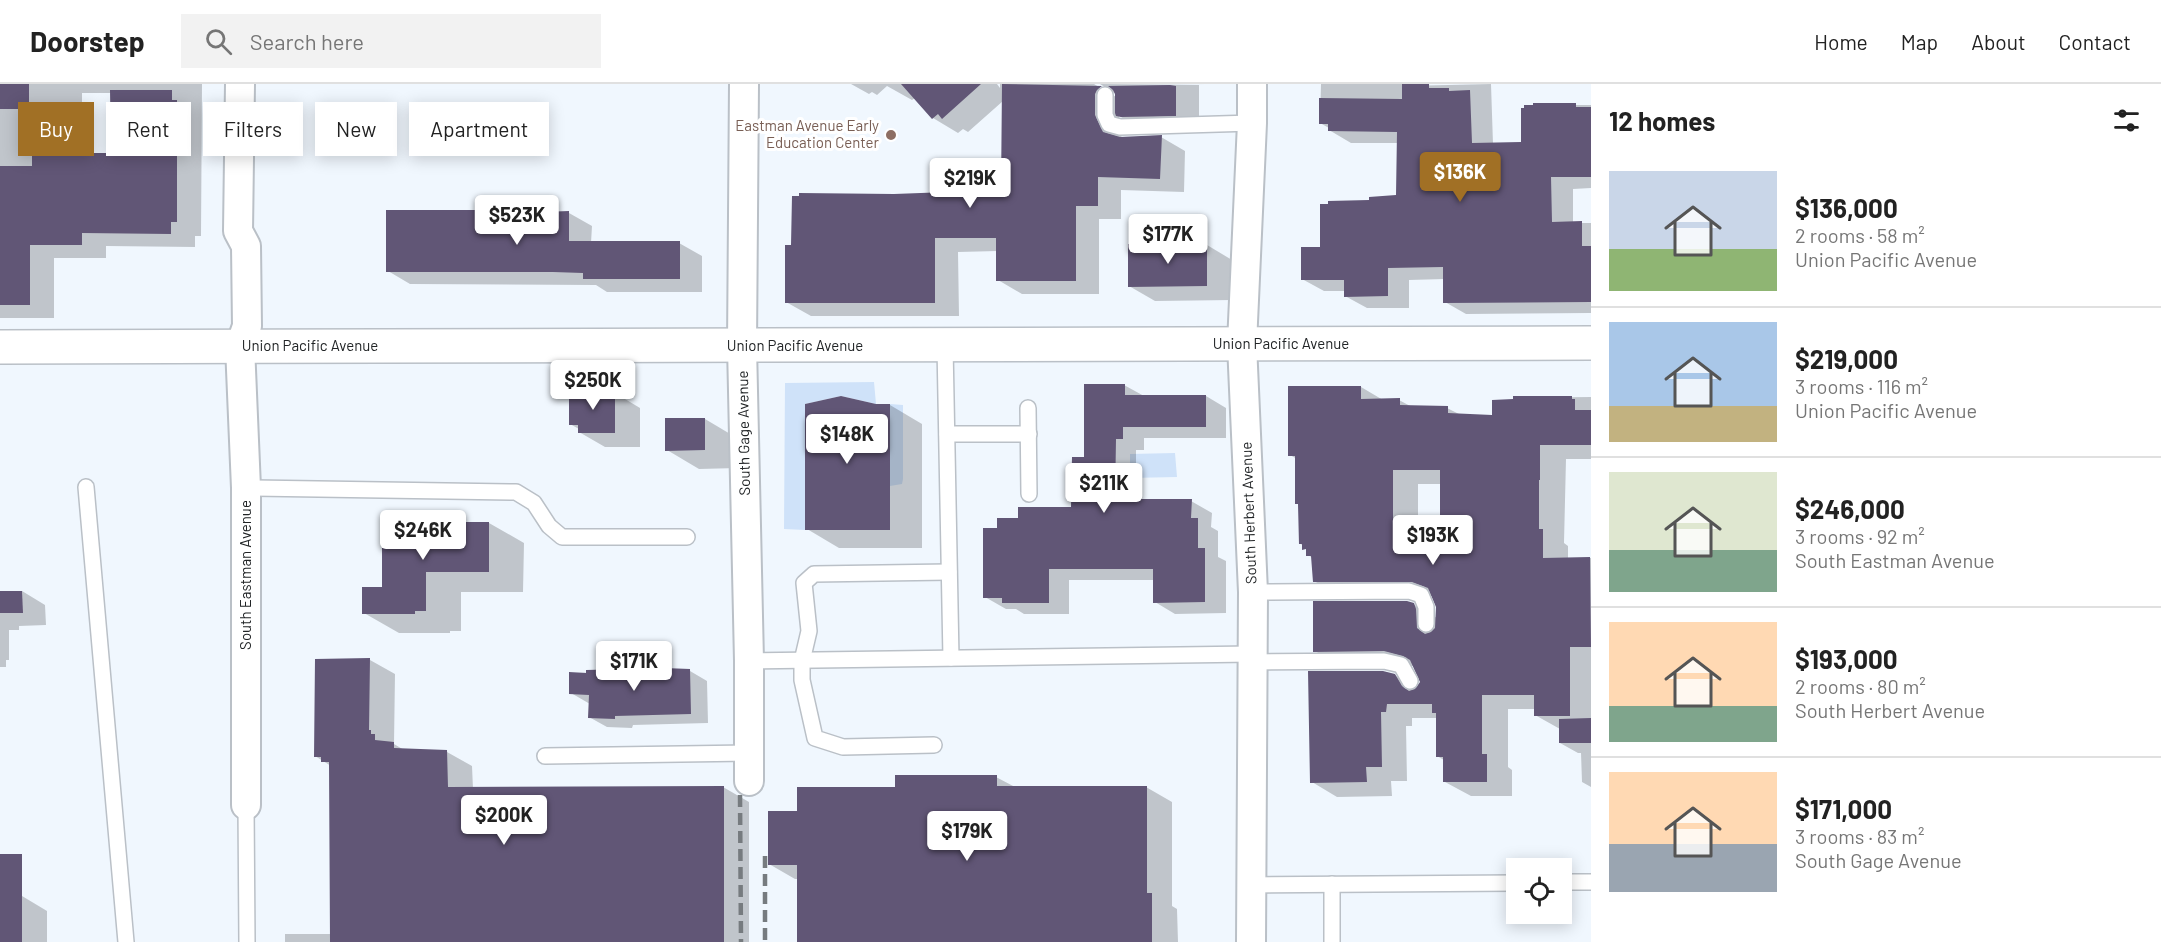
<!DOCTYPE html>
<meta charset="utf-8">
<style>
body{margin:0;font-family:Barlow,sans-serif;background:#f2f2f2;color:#222;height:100vh;display:flex;flex-direction:column;font-size:22px;white-space:nowrap}
*{box-sizing:border-box;margin:0}
p{font-size:20px;color:#767676}
.icon{flex:none;width:33px;height:33px;fill:none;stroke:currentColor;stroke-width:2;stroke-linecap:round;stroke-linejoin:round}
.map{position:relative;flex:1;overflow:hidden}
.side{display:flex;flex-direction:column;background:#fff;width:570px}
.side>*{flex:none}
.top-card{position:absolute;left:18px;top:18px;width:570px;height:54px;display:flex;gap:12px}
.controls{position:absolute;left:1506px;top:774px;display:grid;gap:12px}
.controls a{display:grid;place-items:center;width:66px;height:66px;border-radius:0px;background:#fff;box-shadow:0 3px 15px #0003;font-size:30px}
.price{position:absolute;translate:-50% -51px;padding:0 14px;border-radius:6px;background:#fff;color:#222;font-size:20px;line-height:39px;filter:drop-shadow(0 2px 3px #0008)}
.price::after{content:'';position:absolute;left:50%;top:36px;width:18px;height:14px;margin-left:-9px;background:inherit;clip-path:polygon(0 0,100% 0,50% 100%)}
.price.selected{background:#a17025;color:#fff}
ul{padding:0;list-style:none}
li{display:flex;align-items:center;gap:18px;height:150px;padding:0 18px}
li+li{border-top:2px solid #e0e0e0}
li span{display:grid;place-items:center;flex:none;width:168px;height:120px;border-radius:0px;color:#555}
li>.icon{margin-inline-start:auto}
span .icon{width:72px;height:72px;fill:#fffc;stroke-width:1}
li b{font-size:26px}
h2{display:flex;justify-content:space-between;align-items:center;height:72px;padding:0 18px;font-size:26px}
.chip{padding:0 21px;border-radius:0px;background:#fff;box-shadow:0 3px 15px #0003;font-size:21px;line-height:54px}
.chip.selected{background:#a17025;color:#fff}
header{display:flex;align-items:center;gap:36px;box-sizing:border-box;height:84px;padding:0 30px;background:#fff;border-bottom:2px solid #e0e0e0}
header strong{font-size:28px}
nav{display:flex;gap:33px;margin-inline-start:auto;font-size:21px}
.search{width:420px;height:54px;background:#f2f2f2;display:flex;align-items:center;gap:15px;box-sizing:border-box;padding:0 21px;border-radius:0px;color:#767676;font-size:22px}
main{display:flex;flex:1;min-height:0}
.map>svg:first-child{display:block}
.green{fill:#cfe2f9}
.shadow{fill:#0003;fill-rule:evenodd}
.building{fill:#615676;fill-rule:evenodd}
.lines{fill:none;stroke-linecap:round;stroke-linejoin:round}
.service-casing{stroke:#bac0c7;stroke-width:18}
.minor-casing{stroke:#bac0c7;stroke-width:32}
.tertiary-casing{stroke:#bac0c7;stroke-width:36}
.service{stroke:#fff;stroke-width:15}
.minor{stroke:#fff;stroke-width:28}
.tertiary{stroke:#fff;stroke-width:33}
.rail{stroke:#767b7f;stroke-width:4.5;stroke-dasharray:12 6;stroke-linecap:butt}
.education-dot{fill:#8d6e63;stroke:#fff;stroke-width:2}
.labels{text-anchor:middle;stroke-width:6;stroke-linejoin:round;paint-order:stroke}
.education-label{font-size:15px;fill:#785e54;stroke:#fff;text-anchor:end}
.street-label{font-size:15px;fill:#212426;stroke:#fff}
</style>
<header>
<strong>Doorstep</strong>
<div class="search"><svg class="icon" aria-label="search" viewBox="0 0 24 24"><circle cx="10" cy="10" r="6"/><path d="M15 15l6 6"/></svg>Search here</div>
<nav><a>Home</a><a>Map</a><a>About</a><a>Contact</a></nav>
</header>
<main>
<div class="map">
<svg width="1591" height="858" viewBox="0 0 1591 858">
<rect width="100%" height="100%" fill="#f0f7fe"/>
<g class="green">
<polygon points="874,298 876,320 841,312 805,320 805,446 784,445 785,299"/>
<polygon points="890,320 903,321 903,395 902,400 890,402"/>
<polygon points="1175,369 1177,393 1130,394 1130,370"/>
</g>
<g class="shadow">
<path d="M0 0H202L201 152H195V163L106 162V174H54V234H0ZM82 9H112V71H89V57L82 53Z"/>
<polygon points="851,0 997,0 1000,4 1000,0 1094,0 1116,13 1116,10 1100,0 1206,1 1199,1 1199,45 1142,45 1119,32 1120,49 1122,54 1161,53 1185,67 1184,108 1121,106 1121,135 1099,135 1099,210 1022,210 998,196 998,167 958,168 959,232 811,232 786,218 793,162 894,111 1002,108 1003,17 968,48 963,45 958,49 933,34 915,14 912,16 887,2 877,11 872,8 869,10"/>
<polygon points="1321,0 1404,0 1404,2 1491,0 1493,60 1522,59 1535,21 1591,21 1591,104 1573,105 1573,139 1591,139 1591,229 1466,230 1445,218 1445,195 1409,196 1409,224 1367,224 1345,212 1345,207 1324,207 1302,195 1322,165 1370,118 1397,112 1398,59 1351,59 1329,46 1329,44 1320,39"/>
<polygon points="516,128 520,130 569,129 592,142 591,159 679,159 702,172 702,208 607,208 596,201 410,200 388,187"/>
<polygon points="1207,161 1232,176 1233,216 1155,217 1129,202"/>
<polygon points="1124,301 1144,312 1206,312 1226,324 1226,354 1144,354 1144,366 1136,366 1136,417 1191,417 1212,429 1211,443 1218,447 1218,473 1226,477 1226,529 1175,530 1155,518 1155,496 1069,496 1069,530 1024,530 1016,525 1006,525 985,513 999,445 1019,435 1073,424 1086,375"/>
<path d="M1361 303 1383 316H1399L1412 323 1447 324 1461 331 1494 333 1514 317V314L1591 313V375H1566L1564 459 1568 462V475L1591 474V703L1582 698 1581 669H1578L1560 659V645L1535 631V625H1508V683L1512 686V712H1471L1445 698 1444 676 1437 672V634H1412V642H1406L1407 697H1391L1392 712 1337 713 1312 698 1394 591 1417 604 1421 598 1414 582H1340L1315 567 1413 520 1437 534V523L1433 512H1340L1314 497 1313 474 1308 471V467L1300 459 1297 375 1290 371ZM1418 400H1441V437H1418Z"/>
<polygon points="615,309 640,324 640,363 605,363 579,348 579,345 570,340"/>
<polygon points="890,321 922,340 922,464 839,464 807,445 876,322"/>
<polygon points="705,335 737,354 738,384 699,385 667,366"/>
<polygon points="420,437 427,441 467,442 489,439 524,459 523,508 461,508 461,547 450,547 450,549 399,549 364,529 383,504"/>
<polygon points="22,507 45,521 46,541 19,542 19,546 9,546 9,576 6,576 6,583 0,583 0,508"/>
<polygon points="370,576 395,590 394,660 404,666 447,668 472,682 473,705 723,703 749,718 749,858 285,858 285,850 332,850 331,682 315,672"/>
<polygon points="690,587 707,597 708,639 633,641 632,644 607,643 589,633 590,620 571,609 571,589"/>
<polygon points="996,693 1015,703 1146,703 1172,718 1172,822 1177,825 1178,858 799,858 799,795 795,795 769,780 798,729 896,704"/>
<polygon points="0,812 22,812 47,827 47,858 0,858"/>
</g>
<g class="building">
<rect x="0" y="0" width="29" height="25"/>
<polygon points="901,0 981,0 942,35 938,30 932,35"/>
<polygon points="1002,0 1102,2 1097,6 1095,10 1095,31 1103,48 1120,53 1162,51 1160,95 1098,93 1098,122 1076,122 1076,197 996,197 996,154 935,154 935,219 785,219 785,161 791,161 792,112 799,112 799,109 894,110 1001,106"/>
<polygon points="1402,0 1429,0 1429,4 1449,4 1449,7 1470,6 1472,59 1521,58 1521,24 1524,24 1524,21 1533,21 1533,19 1576,19 1576,23 1591,23 1591,93 1551,93 1552,138 1582,137 1582,162 1591,162 1591,218 1443,219 1443,183 1388,184 1388,212 1344,213 1344,196 1301,196 1301,163 1320,163 1320,120 1328,120 1328,117 1369,116 1369,113 1396,111 1397,48 1328,47 1328,40 1319,40 1319,14 1402,15"/>
<polygon points="1170,1 1176,2 1176,32 1121,33 1116,32 1115,29 1115,10 1113,6 1108,2"/>
<polygon points="110,6 172,6 172,16 177,16 177,138 171,138 171,150 82,149 82,161 30,161 30,221 0,221 0,82 32,82 32,41 65,41 65,69 111,69"/>
<polygon points="386,126 516,126 516,129 569,127 569,157 680,157 680,195 583,195 583,189 553,188 386,188"/>
<polygon points="1207,159 1207,202 1128,203 1128,160"/>
<polygon points="1084,300 1125,300 1125,311 1206,311 1206,343 1123,343 1123,355 1116,355 1115,415 1192,415 1191,434 1198,434 1198,464 1205,464 1205,518 1153,519 1153,485 1049,485 1049,519 1002,519 1002,514 983,514 983,444 997,444 997,434 1018,434 1018,423 1071,423 1072,373 1084,373"/>
<path d="M1288 302H1361V315L1400 314V321L1448 322V329L1492 331V316L1513 315V312H1572V315H1575V326H1591V361H1540V396H1539V445H1543V474L1590 473 1591 563H1570V632H1534V611H1482V670H1487V698H1443V673H1436V629H1432V620H1387L1386 628H1381L1382 683H1366L1367 698 1310 699 1308 587H1383L1395 590 1402 602 1409 607 1415 605 1420 598 1410 576 1403 572 1384 567 1313 568V517H1407L1414 519 1416 525 1417 544 1425 550 1431 548 1435 544 1436 523 1428 504 1412 498H1313L1311 472H1306V465L1302 466V460H1299L1298 420H1295V372H1288ZM1393 386H1440V435H1393Z"/>
<polygon points="569,307 615,307 615,349 578,349 578,341 569,341"/>
<polygon points="841,312 876,320 890,320 890,446 805,446 805,320"/>
<polygon points="665,334 705,334 705,366 665,367"/>
<polygon points="382,435 421,435 421,439 465,440 465,438 489,438 489,488 426,488 426,527 415,527 415,530 362,530 362,503 382,503"/>
<polygon points="0,507 22,507 23,529 0,529"/>
<polygon points="370,574 369,646 371,646 371,650 375,650 375,656 394,658 394,664 447,666 448,703 724,702 724,858 330,858 329,678 321,678 321,673 314,673 315,575"/>
<polygon points="664,584 690,585 691,630 615,632 615,635 588,634 589,611 569,610 569,588 586,589 586,586"/>
<polygon points="1591,634 1591,659 1559,659 1559,635"/>
<polygon points="895,691 997,691 997,702 1147,702 1147,809 1152,809 1152,858 797,858 797,781 768,781 768,727 797,727 797,703 895,703"/>
<rect x="0" y="770" width="22" height="88"/>
</g>
<g class="lines">
<defs>
<g id="service">
<polyline points="1105,11 1105,31 1109,40 1120,43 1252,39"/>
<polyline points="945,262 951,574"/>
<polyline points="1028,324 1029,410"/>
<polyline points="947,350 1029,350"/>
<polyline points="86,403 126,858"/>
<polyline points="246,404 516,408 534,419 549,442 562,453 687,453"/>
<polyline points="1253,508 1409,507 1421,511 1426,523 1426,540"/>
<polyline points="749,577 1252,570"/>
<polyline points="1252,578 1384,577 1401,581 1410,597"/>
<polyline points="934,661 843,663 815,654 802,596 802,577 809,547 804,499 814,490 949,488"/>
<polyline points="545,672 749,669"/>
<polyline points="246,721 247,858"/>
<polyline points="1562,798 1591,798"/>
<polyline points="1332,800 1332,858"/>
<polyline points="1251,801 1516,799"/>
</g>
<g id="minor">
<polyline points="240,0 238,147 246,162 247,242 240,262 246,404 246,721"/>
<polyline points="744,0 742,262 749,577 749,697"/>
<polyline points="1251,858 1253,508 1242,260 1252,39 1252,0"/>
</g>
<polyline id="tertiary" points="0,263 1591,259"/>
</defs>
<use href="#service" class="service-casing"/>
<use href="#minor" class="minor-casing"/>
<use href="#tertiary" class="tertiary-casing"/>
<use href="#service" class="service"/>
<use href="#minor" class="minor"/>
<use href="#tertiary" class="tertiary"/>
<g class="rail">
<polyline points="740,711 741,858"/>
<polyline points="765,772 765,858"/>
</g>
</g>
<circle class="education-dot" cx="891" cy="51" r="6"/>
<g class="labels">
<g class="education-label">
<text x="879" y="47">Eastman Avenue Early<tspan x="879" dy="17">Education Center</tspan></text>
</g>
<g class="street-label">
<text x="1281" y="265">Union Pacific Avenue</text>
<text x="310" y="267">Union Pacific Avenue</text>
<text x="795" y="267">Union Pacific Avenue</text>
<text transform="translate(744 349) rotate(-91)" y="5">South Gage Avenue</text>
<text transform="translate(1249 429) rotate(-92)" y="5">South Herbert Avenue</text>
<text transform="translate(246 491) rotate(-90)" y="5">South Eastman Avenue</text>
</g>
</g>
</svg>
<div class="controls">
<a><svg class="icon" aria-label="locate" viewBox="0 0 24 24"><circle cx="12" cy="12" r="6"/><path d="M12 2v4M12 18v4M2 12h4M18 12h4"/></svg></a>
</div>
<b class="price selected" style="left:1460px;top:119px">$136K</b>
<b class="price" style="left:970px;top:125px">$219K</b>
<b class="price" style="left:517px;top:162px">$523K</b>
<b class="price" style="left:1168px;top:181px">$177K</b>
<b class="price" style="left:593px;top:327px">$250K</b>
<b class="price" style="left:847px;top:381px">$148K</b>
<b class="price" style="left:1104px;top:430px">$211K</b>
<b class="price" style="left:423px;top:477px">$246K</b>
<b class="price" style="left:1433px;top:482px">$193K</b>
<b class="price" style="left:634px;top:608px">$171K</b>
<b class="price" style="left:504px;top:762px">$200K</b>
<b class="price" style="left:967px;top:778px">$179K</b>
<div class="top-card">
<a class="chip selected">Buy</a>
<a class="chip">Rent</a>
<a class="chip">Filters</a>
<a class="chip">New</a>
<a class="chip">Apartment</a>
</div>
</div>
<section class="side">
<h2>12 homes<svg class="icon" aria-label="filters" viewBox="0 0 24 24"><path d="M4 7h16M4 17h16"/><circle cx="9" cy="7" r="2"/><circle cx="15" cy="17" r="2"/></svg></h2>
<ul>
<li><span style="background:linear-gradient(#c9d6e8 65%,#8fb573 0)"><svg class="icon" aria-label="home" viewBox="0 0 24 24"><path d="M3 11l9-7 9 7M6 9v11h12V9"/></svg></span><div><b>$136,000</b><p>2 rooms · 58 m²</p><p>Union Pacific Avenue</p></div></li>
<li><span style="background:linear-gradient(#a9c7e8 70%,#c2b280 0)"><svg class="icon" aria-label="home" viewBox="0 0 24 24"><path d="M3 11l9-7 9 7M6 9v11h12V9"/></svg></span><div><b>$219,000</b><p>3 rooms · 116 m²</p><p>Union Pacific Avenue</p></div></li>
<li><span style="background:linear-gradient(#dfe7d0 65%,#7fa58c 0)"><svg class="icon" aria-label="home" viewBox="0 0 24 24"><path d="M3 11l9-7 9 7M6 9v11h12V9"/></svg></span><div><b>$246,000</b><p>3 rooms · 92 m²</p><p>South Eastman Avenue</p></div></li>
<li><span style="background:linear-gradient(#ffd9b3 70%,#7fa58c 0)"><svg class="icon" aria-label="home" viewBox="0 0 24 24"><path d="M3 11l9-7 9 7M6 9v11h12V9"/></svg></span><div><b>$193,000</b><p>2 rooms · 80 m²</p><p>South Herbert Avenue</p></div></li>
<li><span style="background:linear-gradient(#ffd9b3 60%,#9aa5b1 0)"><svg class="icon" aria-label="home" viewBox="0 0 24 24"><path d="M3 11l9-7 9 7M6 9v11h12V9"/></svg></span><div><b>$171,000</b><p>3 rooms · 83 m²</p><p>South Gage Avenue</p></div></li>
</ul>
</section>
</main>
